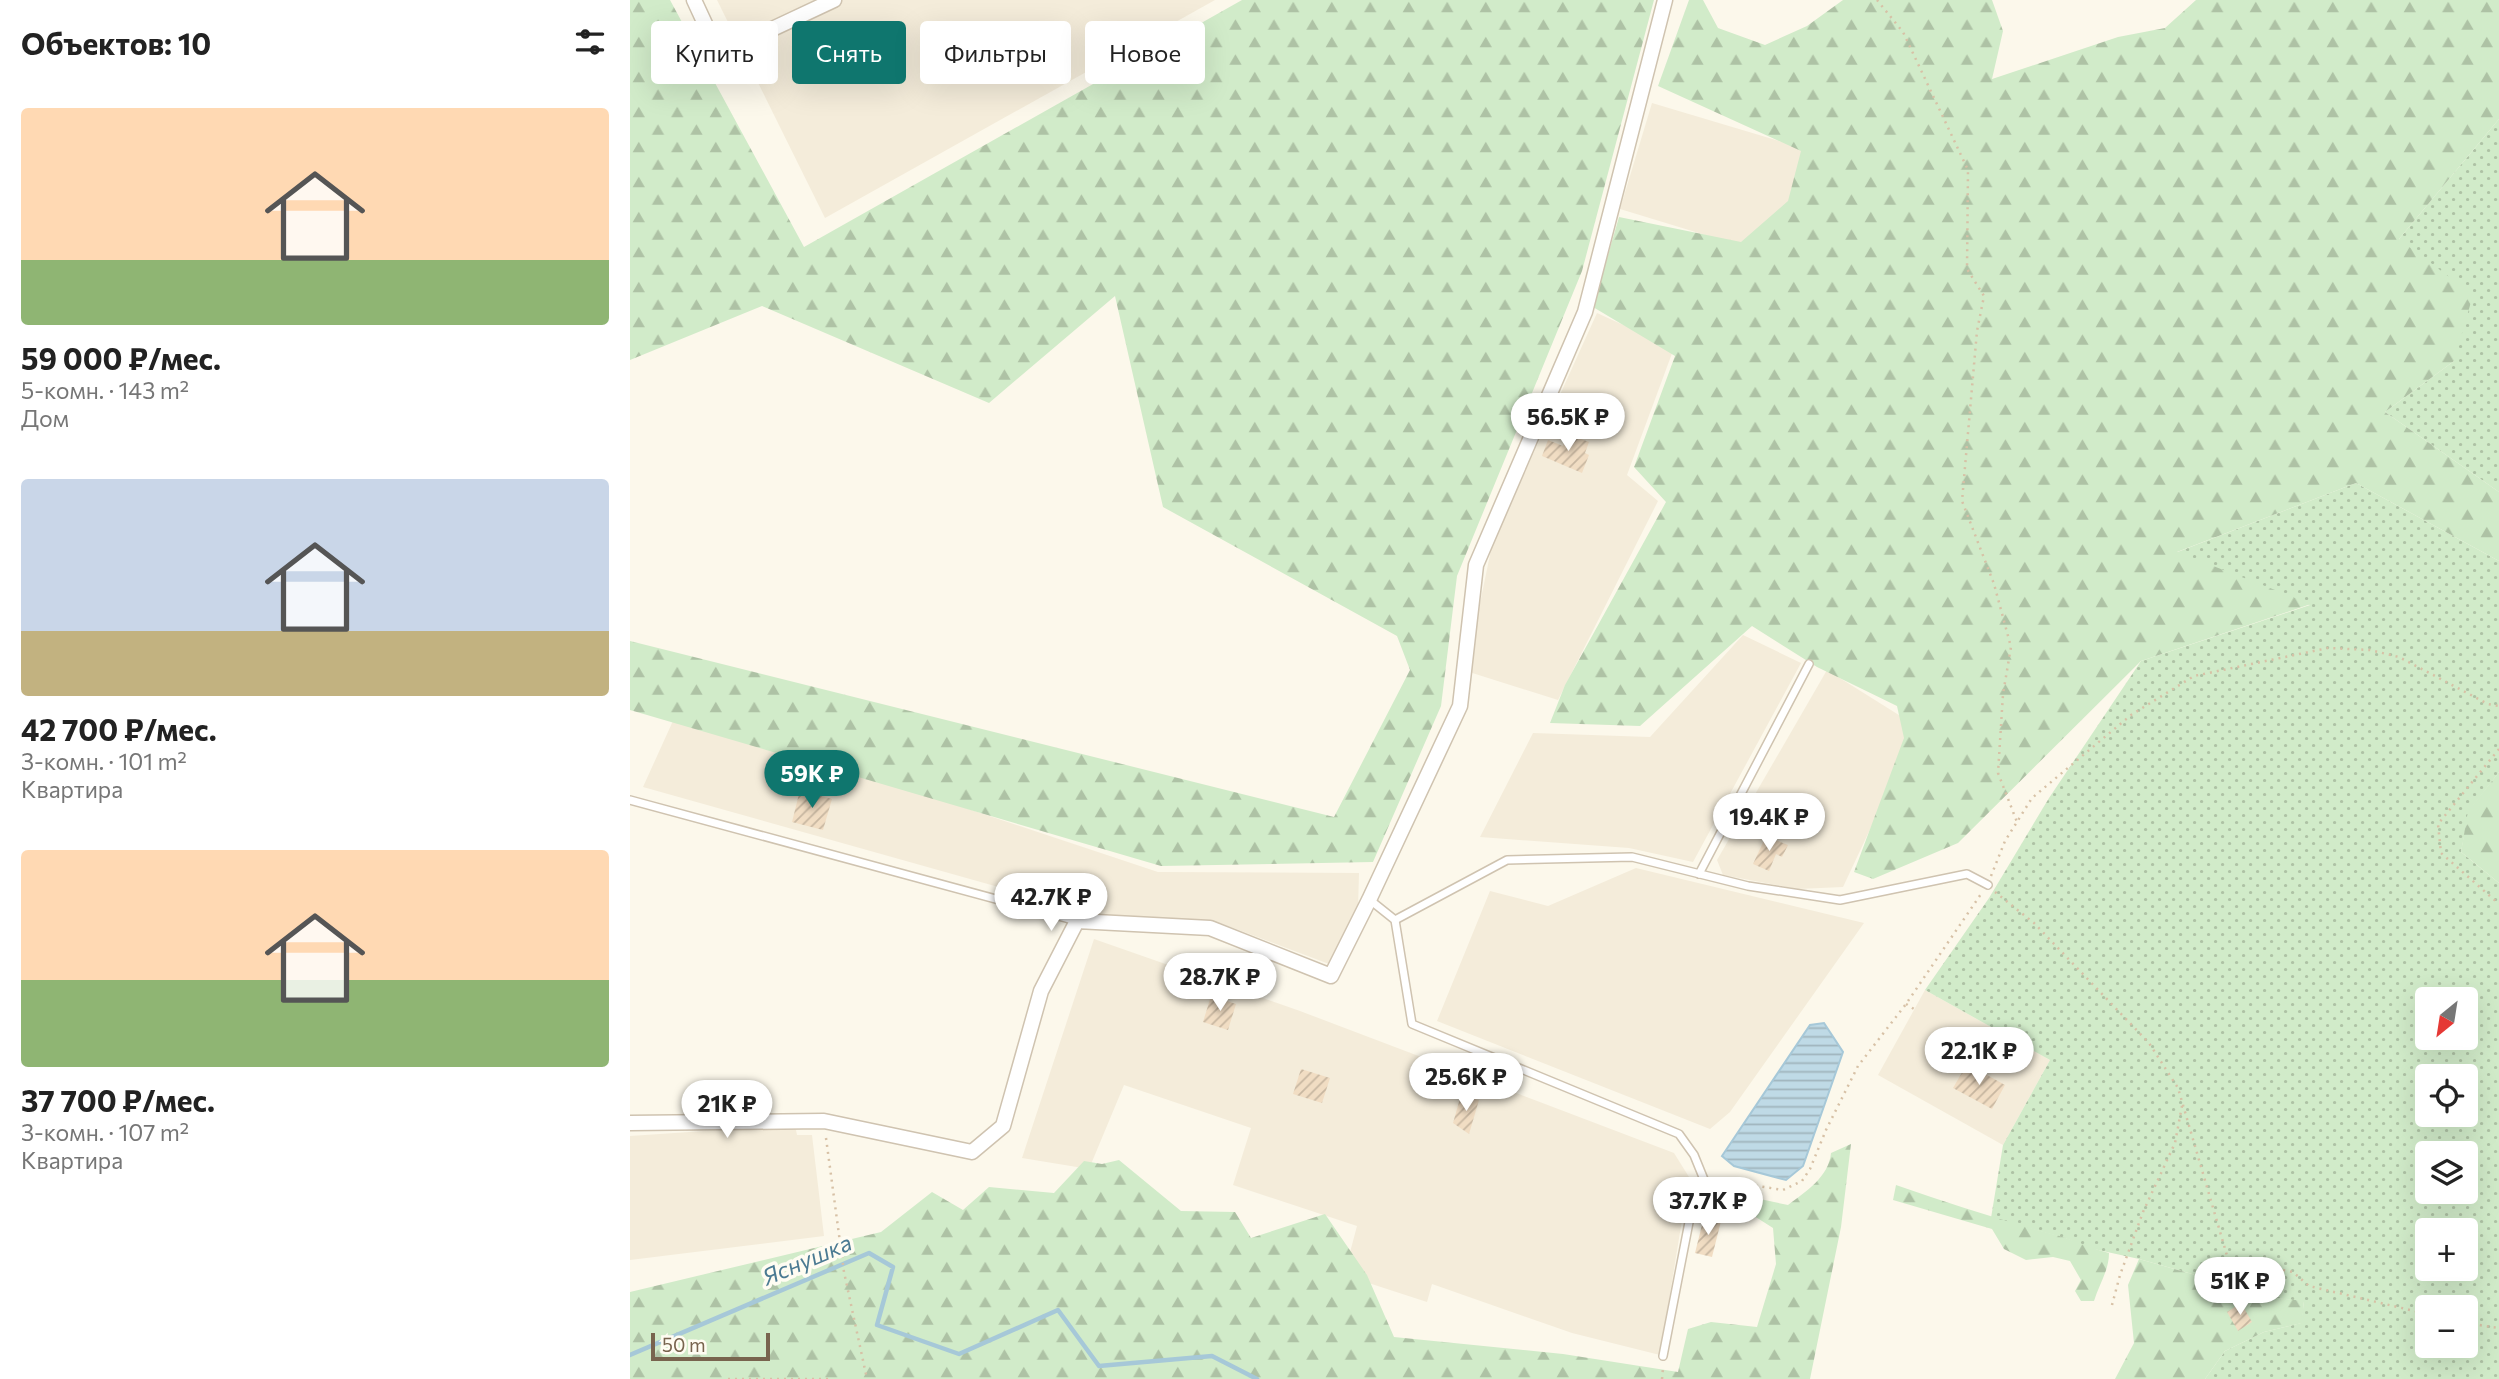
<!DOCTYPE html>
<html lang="ru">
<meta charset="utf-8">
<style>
body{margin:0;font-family:Commissioner,sans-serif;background:#f6f6f6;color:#222;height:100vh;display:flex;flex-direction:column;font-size:26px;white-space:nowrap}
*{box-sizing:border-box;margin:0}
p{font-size:23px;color:#767676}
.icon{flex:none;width:38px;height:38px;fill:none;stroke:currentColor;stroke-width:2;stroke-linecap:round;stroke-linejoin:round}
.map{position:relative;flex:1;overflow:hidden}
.panel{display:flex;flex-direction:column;background:#fff;width:630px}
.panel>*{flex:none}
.top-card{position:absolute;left:21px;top:21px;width:665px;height:63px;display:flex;gap:14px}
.needle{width:46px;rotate:210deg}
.tools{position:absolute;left:1785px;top:987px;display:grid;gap:14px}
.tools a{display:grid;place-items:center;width:63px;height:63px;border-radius:7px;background:#fff;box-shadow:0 7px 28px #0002;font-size:35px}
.scale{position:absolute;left:21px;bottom:18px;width:119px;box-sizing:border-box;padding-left:7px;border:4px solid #78644e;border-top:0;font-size:19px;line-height:24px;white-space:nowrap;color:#78644e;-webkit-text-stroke:5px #fffcf2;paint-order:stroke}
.price{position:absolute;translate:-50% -60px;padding:0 16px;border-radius:24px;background:#fff;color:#222;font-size:23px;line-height:46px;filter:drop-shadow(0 2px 4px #0008)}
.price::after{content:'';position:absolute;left:50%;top:42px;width:21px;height:16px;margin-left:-10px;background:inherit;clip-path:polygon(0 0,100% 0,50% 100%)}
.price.selected{background:#0f766e;color:#fff}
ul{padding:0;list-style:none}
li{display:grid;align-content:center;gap:14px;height:371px;padding:0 21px}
li span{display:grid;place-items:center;height:217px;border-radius:7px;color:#555}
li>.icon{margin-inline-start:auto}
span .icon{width:126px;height:126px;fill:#fffc;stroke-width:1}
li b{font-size:30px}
h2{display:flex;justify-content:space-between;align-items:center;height:84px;padding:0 21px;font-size:30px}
.pill{padding:0 24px;border-radius:7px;background:#fff;box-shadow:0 7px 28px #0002;font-size:24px;line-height:63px}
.pill.selected{background:#0f766e;color:#fff}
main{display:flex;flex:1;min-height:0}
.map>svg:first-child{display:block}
.residential{fill:#f4ecda}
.grass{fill:url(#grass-dots);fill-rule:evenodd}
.forest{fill:url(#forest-firs)}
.water{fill:url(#water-rules);stroke:#a6c8d8;stroke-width:2}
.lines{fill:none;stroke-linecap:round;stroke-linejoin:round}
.stream{stroke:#a6c8d8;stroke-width:4.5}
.building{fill:url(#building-hatch)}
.lane-casing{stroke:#cfc3b0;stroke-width:10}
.street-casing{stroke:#cfc3b0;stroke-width:17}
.path{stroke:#d7c1a6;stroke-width:2.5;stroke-dasharray:2 5;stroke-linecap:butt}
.lane{stroke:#fff;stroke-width:7}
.street{stroke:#fff;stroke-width:14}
.labels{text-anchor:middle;stroke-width:7;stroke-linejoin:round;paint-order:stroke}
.water-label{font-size:23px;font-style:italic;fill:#4b7a92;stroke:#fffcf2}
</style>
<main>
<section class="panel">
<h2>Объектов: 10<svg class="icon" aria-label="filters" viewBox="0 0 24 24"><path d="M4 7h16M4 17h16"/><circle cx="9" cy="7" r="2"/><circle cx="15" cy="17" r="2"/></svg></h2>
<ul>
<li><span style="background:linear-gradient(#ffd9b3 70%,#8fb573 0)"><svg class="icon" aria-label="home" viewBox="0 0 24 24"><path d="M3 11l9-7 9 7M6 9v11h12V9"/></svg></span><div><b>59 000 ₽/мес.</b><p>5-комн. · 143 m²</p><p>Дом</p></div></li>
<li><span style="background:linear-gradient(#c9d6e8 70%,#c2b280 0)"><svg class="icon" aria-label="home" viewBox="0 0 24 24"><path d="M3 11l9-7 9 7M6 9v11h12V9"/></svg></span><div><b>42 700 ₽/мес.</b><p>3-комн. · 101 m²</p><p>Квартира</p></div></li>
<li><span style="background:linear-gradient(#ffd9b3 60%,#8fb573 0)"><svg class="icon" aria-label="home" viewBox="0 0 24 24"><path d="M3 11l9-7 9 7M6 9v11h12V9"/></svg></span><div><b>37 700 ₽/мес.</b><p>3-комн. · 107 m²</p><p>Квартира</p></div></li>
</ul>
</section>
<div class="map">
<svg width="1869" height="1379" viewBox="0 0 1869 1379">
<defs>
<pattern id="grass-dots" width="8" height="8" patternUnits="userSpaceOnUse" patternTransform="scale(1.75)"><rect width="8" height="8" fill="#d1ebc9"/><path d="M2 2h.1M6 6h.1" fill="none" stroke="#aec2a5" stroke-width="1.8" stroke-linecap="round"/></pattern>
<pattern id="forest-firs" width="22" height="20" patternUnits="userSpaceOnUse" patternTransform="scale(1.75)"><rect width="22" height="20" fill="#d1ebc9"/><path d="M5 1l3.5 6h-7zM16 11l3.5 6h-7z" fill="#aec2a5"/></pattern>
<pattern id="water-rules" width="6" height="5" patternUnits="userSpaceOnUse" patternTransform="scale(1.75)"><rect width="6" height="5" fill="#bfdae6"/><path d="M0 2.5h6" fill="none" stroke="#a0b4bd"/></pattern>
<pattern id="building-hatch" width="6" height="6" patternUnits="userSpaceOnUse" patternTransform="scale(1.75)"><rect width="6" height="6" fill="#f1ddc3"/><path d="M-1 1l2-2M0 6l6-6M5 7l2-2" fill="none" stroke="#c8b7a1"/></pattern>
</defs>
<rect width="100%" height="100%" fill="#fcf8eb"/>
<g class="residential">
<polygon points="87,0 585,0 195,218"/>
<polygon points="1022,103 1176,149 1144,256 990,209"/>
<polygon points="967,313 1044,348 997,475 1028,501 928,700 836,671 862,545"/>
<polygon points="1113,635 1171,663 1063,862 999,848 850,837 903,733 1020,737"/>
<polygon points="1197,670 1288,727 1213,887 1168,889 1093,875 1087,860"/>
<polygon points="47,712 528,872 729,873 728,909 699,964 590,923 464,914 13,787"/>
<polygon points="1006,868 1234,923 1100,1112 1080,1129 807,1021 860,891 918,906"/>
<polygon points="464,939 670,1011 1044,1153 1059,1177 1030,1355 942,1333 802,1284 797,1302 714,1275 727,1226 603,1185 621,1128 494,1085 459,1169 392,1158"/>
<polygon points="1295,990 1420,1060 1373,1145 1248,1075"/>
<polygon points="165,1125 167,1135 182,1135 194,1236 0,1260 0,1136"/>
</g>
<g class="grass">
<polygon points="1869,119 1869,492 1755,412 1824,361 1769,239"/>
<path d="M1726 483 1869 561V772L1839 811 1831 852 1869 883V1379H1575L1595 1351 1634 1332 1671 1323 1674 1302 1647 1298 1509 1259 1459 1248 1435 1238 1361 1218 1373 1145 1420 1060 1295 990 1359 898 1419 798 1511 661 1680 605 1545 553ZM1797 999H1836V1038H1797ZM1797 1076H1836V1115H1797ZM1797 1153H1836V1192H1797ZM1797 1230H1836V1269H1797ZM1797 1307H1836V1346H1797Z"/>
</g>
<g class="forest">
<polygon points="0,0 40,0 174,247 612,0 1024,0 952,271 827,576 811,706 743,862 531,866 0,710 0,641 704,817 780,670 767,636 533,507 485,296 359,403 132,306 0,360"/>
<polygon points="1059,0 1073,0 1088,28 1135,45 1177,26 1213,0 1362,0 1373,31 1362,79 1488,37 1535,28 1566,0 1869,0 1869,119 1769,239 1843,295 1824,361 1755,412 1869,492 1869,561 1726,483 1547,552 1681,604 1511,661 1328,843 1243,879 1224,872 1274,738 1267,706 1187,667 1122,626 1010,726 920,723 935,685 1036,502 1004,467 1045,356 963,307 989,217 1111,242 1158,201 1171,151 1028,86"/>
<polygon points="1869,772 1869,883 1831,852 1838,811"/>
<path d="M1221 1144 1211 1227 1180 1379H0V1292L251 1232 302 1192 333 1210 359 1187 424 1193 454 1161 472 1164 489 1160 551 1211 605 1212 621 1238 695 1214 737 1275 764 1337 933 1354 1048 1372 1058 1329 1081 1322 1127 1327 1146 1264 1143 1228 1121 1214 1093 1207 1092 1191 1158 1205C1175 1192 1199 1177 1201 1153Z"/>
<path d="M1266 1185C1321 1204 1376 1222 1433 1237 1448 1242 1463 1249 1479 1253 1479 1271 1469 1284 1464 1301H1451L1445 1291 1451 1280 1440 1261 1423 1257 1396 1260 1374 1249 1362 1229 1263 1200Z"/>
<polygon points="1509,1259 1647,1298 1674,1301 1672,1323 1634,1332 1595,1351 1575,1379 1485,1379 1504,1343 1498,1285"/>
</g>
<polygon class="water" points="1194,1023 1213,1052 1173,1166 1156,1180 1104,1166 1092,1156 1180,1025"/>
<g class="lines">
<polyline class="stream" points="0,1355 239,1253 263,1267 247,1325 329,1354 428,1310 469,1366 582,1356 627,1379"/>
</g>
<g class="building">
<polygon points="938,434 959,442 955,453 959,455 952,473 912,456 918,440 933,446"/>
<polygon points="170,790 202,799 193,830 162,822"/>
<polygon points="1136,836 1158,845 1152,857 1146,854 1139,871 1123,864"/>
<polygon points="581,996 606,1004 598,1030 573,1022"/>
<polygon points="1337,1064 1375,1085 1362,1109 1323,1088"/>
<polygon points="671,1069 700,1078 692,1103 663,1094"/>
<polygon points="831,1095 849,1100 839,1134 823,1123"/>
<polygon points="1074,1217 1091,1221 1082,1257 1065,1253"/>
<polygon points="1611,1303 1622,1322 1608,1331 1597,1312"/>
</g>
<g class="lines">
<defs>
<g id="lane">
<polyline points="0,800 447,921"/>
<polyline points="1069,874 1179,664"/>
<polyline points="740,900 765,920 782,1024 1049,1134 1064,1155 1075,1182 1061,1212 1033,1356"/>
<polyline points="765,920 877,860 1002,857 1118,886 1210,900 1337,874 1358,885"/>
<polyline points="1071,1191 1078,1194 1083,1202 1082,1210"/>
</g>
<g id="street">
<polyline points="64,0 89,54 204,0"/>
<polyline points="0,1123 194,1121 342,1152 373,1126 411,991 447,921 580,928 701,976 739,900 830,706 846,565 955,312 1035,0"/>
</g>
</defs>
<use href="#lane" class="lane-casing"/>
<use href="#street" class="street-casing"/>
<g class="path">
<polyline points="1247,0 1273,32 1338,170 1337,269 1354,296 1347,331 1332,501 1364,584 1381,647 1373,694 1368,773 1387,822"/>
<polyline points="1869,749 1808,824 1811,853 1869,904"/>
<polyline points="1361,876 1375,841 1402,798 1501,715 1564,676 1698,648 1740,650 1769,657 1858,704 1869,706"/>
<polyline points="1365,892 1404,923 1519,1043 1548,1088 1598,1259 1663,1272 1679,1286 1797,1314"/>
<polyline points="1276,1004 1284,1009"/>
<polyline points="196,1138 214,1272 237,1379"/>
<polyline points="1084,1179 1153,1190 1172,1181 1180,1169 1196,1130 1228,1066 1276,1004 1351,894"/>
<polyline points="1482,1305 1490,1275 1513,1212 1545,1143 1552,1106"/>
<polyline points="1836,1323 1869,1328"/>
<polyline points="98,1379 202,1379"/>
<polyline points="1032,1379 1033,1368"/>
</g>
<use href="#lane" class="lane"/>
<use href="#street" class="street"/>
</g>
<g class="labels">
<g class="water-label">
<text transform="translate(177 1260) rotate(-23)" y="8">Яснушка</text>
</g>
</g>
</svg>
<div class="tools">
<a><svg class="needle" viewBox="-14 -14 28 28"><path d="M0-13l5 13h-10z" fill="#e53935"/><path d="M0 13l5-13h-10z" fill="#767676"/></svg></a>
<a><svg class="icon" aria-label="locate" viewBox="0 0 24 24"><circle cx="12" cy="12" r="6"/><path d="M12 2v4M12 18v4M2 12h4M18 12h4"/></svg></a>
<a><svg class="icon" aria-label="layers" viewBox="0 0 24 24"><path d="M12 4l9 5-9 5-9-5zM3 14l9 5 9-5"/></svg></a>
<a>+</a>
<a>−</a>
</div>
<div class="scale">50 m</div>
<b class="price" style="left:938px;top:453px">56.5K ₽</b>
<b class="price selected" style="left:182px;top:810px">59K ₽</b>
<b class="price" style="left:1139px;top:853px">19.4K ₽</b>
<b class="price" style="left:421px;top:933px">42.7K ₽</b>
<b class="price" style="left:590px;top:1013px">28.7K ₽</b>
<b class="price" style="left:1349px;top:1087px">22.1K ₽</b>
<b class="price" style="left:836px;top:1113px">25.6K ₽</b>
<b class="price" style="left:97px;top:1140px">21K ₽</b>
<b class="price" style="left:1078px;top:1237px">37.7K ₽</b>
<b class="price" style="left:1610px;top:1317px">51K ₽</b>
<div class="top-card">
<a class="pill">Купить</a>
<a class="pill selected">Снять</a>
<a class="pill">Фильтры</a>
<a class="pill">Новое</a>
</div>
</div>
</main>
